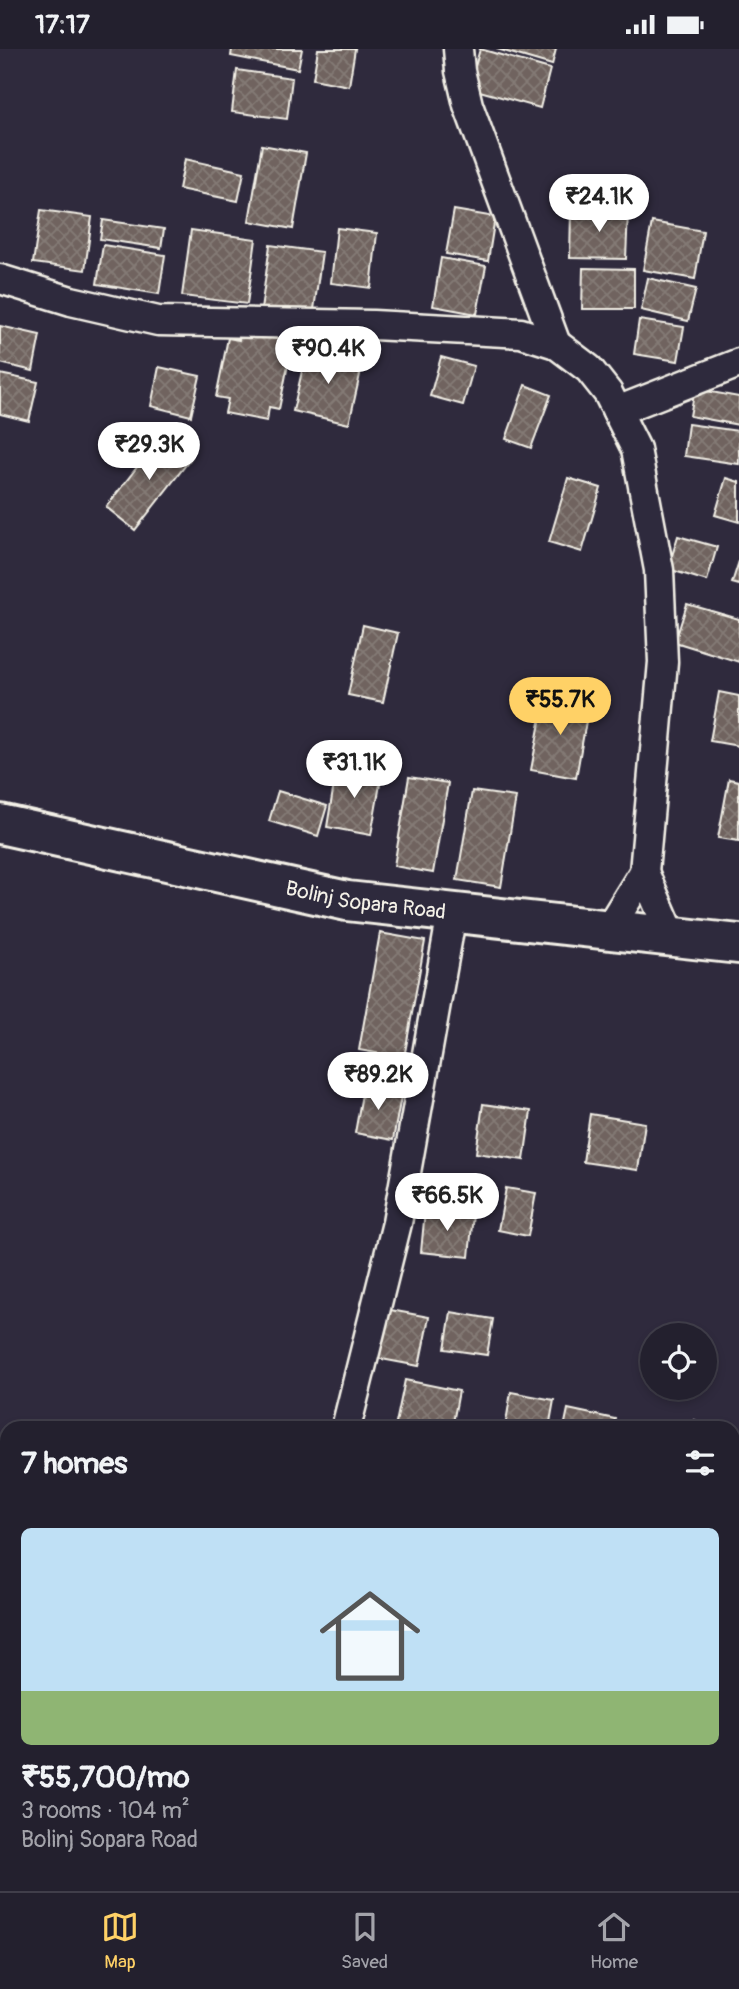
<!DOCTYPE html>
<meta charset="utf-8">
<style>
body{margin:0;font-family:Pangolin,sans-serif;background:#2b2836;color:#f1f3f6;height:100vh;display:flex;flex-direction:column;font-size:26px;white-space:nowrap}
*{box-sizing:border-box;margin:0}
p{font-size:23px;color:#a3a3aa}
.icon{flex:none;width:38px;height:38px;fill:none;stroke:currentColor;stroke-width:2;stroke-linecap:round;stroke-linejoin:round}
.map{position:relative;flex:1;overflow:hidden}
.sheet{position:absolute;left:0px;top:1372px;width:740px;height:471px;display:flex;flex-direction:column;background:#23202e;border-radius:21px 21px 0 0;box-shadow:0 4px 10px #0003,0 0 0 2px #403e4a}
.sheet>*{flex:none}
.buttons{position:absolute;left:640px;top:1274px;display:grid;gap:14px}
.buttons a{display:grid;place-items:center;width:77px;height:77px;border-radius:50%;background:#23202e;box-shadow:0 4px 10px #0003,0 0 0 2px #403e4a;font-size:35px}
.price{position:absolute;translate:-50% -60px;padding:0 16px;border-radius:24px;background:#fff;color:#222;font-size:23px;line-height:46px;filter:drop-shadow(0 2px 4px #0008)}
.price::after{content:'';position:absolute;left:50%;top:42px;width:21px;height:16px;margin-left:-10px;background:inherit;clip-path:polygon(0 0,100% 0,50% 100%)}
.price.selected{background:#ffd166;color:#111}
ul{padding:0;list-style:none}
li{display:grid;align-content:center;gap:14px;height:371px;padding:0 21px}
li span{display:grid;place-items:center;height:217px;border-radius:10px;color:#555}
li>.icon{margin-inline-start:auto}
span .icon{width:126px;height:126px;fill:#fffc;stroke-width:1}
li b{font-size:30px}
h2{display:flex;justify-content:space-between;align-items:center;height:84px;padding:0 21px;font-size:30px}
.status{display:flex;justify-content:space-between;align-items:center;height:49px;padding:0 35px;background:#23202e;direction:ltr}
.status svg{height:19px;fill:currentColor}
.menu{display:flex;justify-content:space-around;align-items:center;height:98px;border-top:2px solid #403e4a;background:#23202e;font-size:19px;color:#a3a3aa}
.menu a{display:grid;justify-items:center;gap:4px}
.menu .selected{color:#ffd166}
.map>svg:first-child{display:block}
.building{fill:url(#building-cross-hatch);stroke:#f4f1e8;stroke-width:2}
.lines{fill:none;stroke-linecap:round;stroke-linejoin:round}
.street-casing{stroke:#f4f1e8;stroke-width:33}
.secondary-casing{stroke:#f4f1e8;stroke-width:44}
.street{stroke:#2f2a3d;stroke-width:28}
.secondary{stroke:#2f2a3d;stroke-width:38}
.labels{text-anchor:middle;stroke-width:5;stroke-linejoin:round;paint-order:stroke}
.street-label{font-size:21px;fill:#f4f1e8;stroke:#2f2a3d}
</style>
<div class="status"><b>17:17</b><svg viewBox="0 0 49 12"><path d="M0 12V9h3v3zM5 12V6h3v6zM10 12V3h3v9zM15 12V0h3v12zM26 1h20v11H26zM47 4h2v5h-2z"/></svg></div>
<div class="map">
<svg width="739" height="1842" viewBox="0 0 739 1842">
<defs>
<pattern id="building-cross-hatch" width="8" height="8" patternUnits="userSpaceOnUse" patternTransform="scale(1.75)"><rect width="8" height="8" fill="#6f635e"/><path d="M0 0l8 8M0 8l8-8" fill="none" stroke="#847a75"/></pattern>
</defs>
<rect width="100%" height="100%" fill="#2f2a3d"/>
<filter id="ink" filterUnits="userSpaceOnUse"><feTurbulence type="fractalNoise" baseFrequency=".0143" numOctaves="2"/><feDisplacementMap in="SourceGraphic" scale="14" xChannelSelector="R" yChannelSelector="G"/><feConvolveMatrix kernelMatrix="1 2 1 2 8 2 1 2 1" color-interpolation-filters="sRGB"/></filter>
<g filter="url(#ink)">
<g class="building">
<polygon points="232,0 302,0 298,20 231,7"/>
<polygon points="318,0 355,0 349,37 313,30"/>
<polygon points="480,0 550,20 540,59 469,39"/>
<polygon points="497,0 556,0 552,16"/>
<polygon points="237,21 292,29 287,70 232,63"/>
<polygon points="262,96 306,104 293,180 249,172"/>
<polygon points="185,110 244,123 238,152 179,140"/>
<polygon points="41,161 92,168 85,221 33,214"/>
<polygon points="454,161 495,168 488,212 446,205"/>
<polygon points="571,161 628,162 626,210 570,209"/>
<polygon points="103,171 164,180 161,199 100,190"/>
<polygon points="652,173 703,182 695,230 643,221"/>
<polygon points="337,179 377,184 371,239 331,234"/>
<polygon points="191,181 256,190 247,255 182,247"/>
<polygon points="103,196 165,206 159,245 97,235"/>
<polygon points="270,196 322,203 313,268 261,261"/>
<polygon points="441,209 486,217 477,265 433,257"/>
<polygon points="583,219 634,220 634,260 582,260"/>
<polygon points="648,229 696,240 688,272 641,261"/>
<polygon points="639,271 684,278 678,312 634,305"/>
<polygon points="0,277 40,286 33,322 0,314"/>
<polygon points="241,283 282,291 281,298 291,301 279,360 269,358 267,372 225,364 228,350 216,348 228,289 239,291"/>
<polygon points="307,300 363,312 349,375 293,362"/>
<polygon points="441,308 474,317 463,356 430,347"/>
<polygon points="159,318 200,327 191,367 151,357"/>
<polygon points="0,325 38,333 29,372 0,365"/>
<polygon points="525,336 551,346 531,399 506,390"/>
<polygon points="695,340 739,348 739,376 690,367"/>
<polygon points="688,375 739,382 739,415 684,407"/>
<polygon points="163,385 192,408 135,481 106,458"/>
<polygon points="568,429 601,439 582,503 549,493"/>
<polygon points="726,429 739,433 739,473 715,466"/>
<polygon points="678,487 717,498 707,532 668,520"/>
<polygon points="739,512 739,536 732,534"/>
<polygon points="687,555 739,570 739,613 675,593"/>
<polygon points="363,576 398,584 383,653 348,646"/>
<polygon points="719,643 739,647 739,697 710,692"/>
<polygon points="545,647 589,655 576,729 531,721"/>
<polygon points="337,717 382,724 371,786 327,778"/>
<polygon points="409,728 448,734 433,824 394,817"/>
<polygon points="729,730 739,732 739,792 718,789"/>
<polygon points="278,742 327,757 318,787 269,772"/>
<polygon points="472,742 516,748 501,838 457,831"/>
<polygon points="380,884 425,892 404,1009 359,1001"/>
<polygon points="364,1034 402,1042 393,1091 355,1084"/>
<polygon points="483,1055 531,1062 524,1111 476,1104"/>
<polygon points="590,1065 645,1074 638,1121 583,1113"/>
<polygon points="506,1139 536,1144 528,1187 498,1181"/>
<polygon points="425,1161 473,1165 469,1208 421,1203"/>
<polygon points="385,1260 429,1268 419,1317 376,1309"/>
<polygon points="451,1263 493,1270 487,1306 445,1300"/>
<polygon points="405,1331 459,1342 452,1379 395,1379"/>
<polygon points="511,1343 554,1351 549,1379 505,1379"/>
<polygon points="568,1360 615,1370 613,1379 564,1379"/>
<polygon points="694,1371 717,1379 692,1379"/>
<polygon points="733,1385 739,1387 739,1416 735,1427 733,1426"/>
<polygon points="733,1486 739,1487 739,1528 733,1526"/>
<polygon points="733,1706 739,1707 739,1748 733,1747"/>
<polygon points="0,1712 7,1715 7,1758 0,1755"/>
</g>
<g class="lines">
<defs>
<g id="street">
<polyline points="458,0 460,22 468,56 556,295"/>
<polyline points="0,230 71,252 158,272 373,276 521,284 556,295 589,320 608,344 636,400 659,521 663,613 644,823 608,881"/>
<polyline points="617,362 739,314"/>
<polyline points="644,823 672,888"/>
<polyline points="346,1379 397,1174 452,864"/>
</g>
<g id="secondary">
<path id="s1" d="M0 775 347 852 739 895"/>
</g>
</defs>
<use href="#street" class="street-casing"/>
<use href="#secondary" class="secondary-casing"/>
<use href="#street" class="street"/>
<use href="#secondary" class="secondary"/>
</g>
</g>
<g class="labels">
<g class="street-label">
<text dy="7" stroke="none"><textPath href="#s1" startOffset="374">Bolinj Sopara Road</textPath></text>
</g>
</g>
</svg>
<div class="buttons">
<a><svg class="icon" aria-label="locate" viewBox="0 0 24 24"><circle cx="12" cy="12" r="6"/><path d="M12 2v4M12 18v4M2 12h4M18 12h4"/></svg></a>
</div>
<b class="price" style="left:599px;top:185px">₹24.1K</b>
<b class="price" style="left:328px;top:337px">₹90.4K</b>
<b class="price" style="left:149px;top:433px">₹29.3K</b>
<b class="price selected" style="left:560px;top:688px">₹55.7K</b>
<b class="price" style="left:354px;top:751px">₹31.1K</b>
<b class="price" style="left:378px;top:1063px">₹89.2K</b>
<b class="price" style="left:447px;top:1184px">₹66.5K</b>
<section class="sheet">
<h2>7 homes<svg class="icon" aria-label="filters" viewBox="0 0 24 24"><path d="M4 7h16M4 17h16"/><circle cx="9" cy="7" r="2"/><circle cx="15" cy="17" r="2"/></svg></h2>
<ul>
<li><span style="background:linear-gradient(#bfe0f5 75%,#8fb573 0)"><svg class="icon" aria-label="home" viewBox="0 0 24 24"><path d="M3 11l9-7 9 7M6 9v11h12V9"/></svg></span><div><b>₹55,700/mo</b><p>3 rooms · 104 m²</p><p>Bolinj Sopara Road</p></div></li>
</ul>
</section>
</div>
<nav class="menu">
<a class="selected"><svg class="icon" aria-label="map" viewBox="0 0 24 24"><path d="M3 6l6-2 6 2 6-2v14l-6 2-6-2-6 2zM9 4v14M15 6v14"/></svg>Map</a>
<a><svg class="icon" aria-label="saved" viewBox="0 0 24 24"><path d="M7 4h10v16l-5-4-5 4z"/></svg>Saved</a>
<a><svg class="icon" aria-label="home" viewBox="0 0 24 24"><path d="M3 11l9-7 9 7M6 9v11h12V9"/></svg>Home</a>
</nav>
